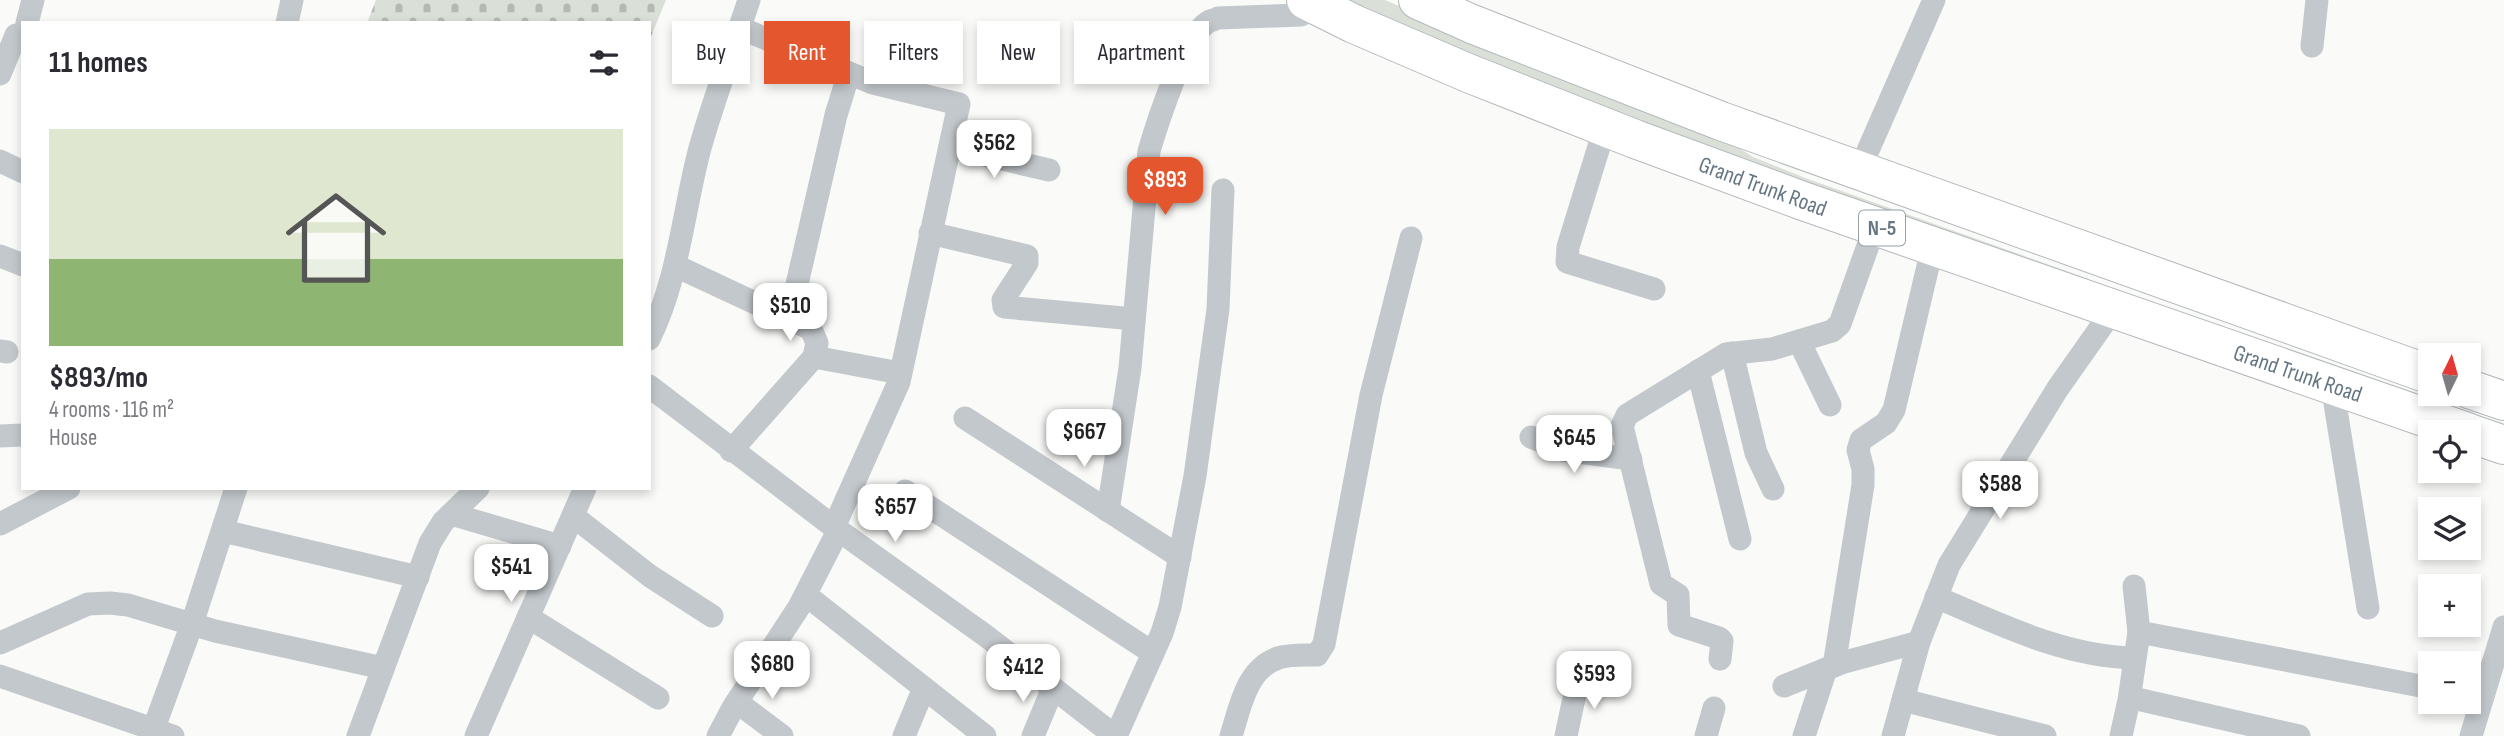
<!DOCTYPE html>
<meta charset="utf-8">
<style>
body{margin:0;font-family:"Sofia Sans Condensed",sans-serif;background:#f7f7f7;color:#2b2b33;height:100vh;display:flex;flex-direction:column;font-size:26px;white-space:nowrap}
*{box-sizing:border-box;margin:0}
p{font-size:23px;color:#7c7c81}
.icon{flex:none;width:38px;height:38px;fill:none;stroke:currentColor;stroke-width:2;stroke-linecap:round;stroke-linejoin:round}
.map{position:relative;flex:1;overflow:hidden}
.drawer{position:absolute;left:21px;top:21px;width:630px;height:469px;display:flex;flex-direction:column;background:#fff;border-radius:0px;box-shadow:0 4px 10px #0003}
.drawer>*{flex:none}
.top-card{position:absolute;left:672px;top:21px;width:665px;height:63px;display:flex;gap:14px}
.needle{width:46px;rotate:5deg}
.controls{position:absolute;left:2418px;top:343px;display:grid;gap:14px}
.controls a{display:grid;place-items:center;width:63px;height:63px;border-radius:0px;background:#fff;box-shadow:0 4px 10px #0003;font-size:35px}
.price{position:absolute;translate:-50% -60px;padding:0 16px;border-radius:14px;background:#fff;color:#222;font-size:23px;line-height:46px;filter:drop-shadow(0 2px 4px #0008)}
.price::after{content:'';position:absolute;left:50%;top:42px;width:21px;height:16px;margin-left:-10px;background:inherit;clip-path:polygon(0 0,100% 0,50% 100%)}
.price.selected{background:#e4572e;color:#fff}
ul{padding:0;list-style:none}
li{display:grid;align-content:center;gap:14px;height:371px;padding:0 28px}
li span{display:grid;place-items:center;height:217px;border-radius:0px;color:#555}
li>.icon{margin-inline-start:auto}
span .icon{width:126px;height:126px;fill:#fffc;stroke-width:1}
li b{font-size:30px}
h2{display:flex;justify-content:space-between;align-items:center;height:84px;padding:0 28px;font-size:30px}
.pill{padding:0 24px;border-radius:0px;background:#fff;box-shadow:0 4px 10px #0003;font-size:24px;line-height:63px}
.pill.selected{background:#e4572e;color:#fff}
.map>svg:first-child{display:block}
.grass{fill:#dadfd7}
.cemetery{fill:url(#cemetery-stones)}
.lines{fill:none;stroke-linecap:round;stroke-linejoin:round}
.highway-casing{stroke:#b4b9bd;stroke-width:40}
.street{stroke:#c3c8cc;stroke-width:23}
.highway{stroke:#fff;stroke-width:38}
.labels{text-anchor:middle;stroke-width:7;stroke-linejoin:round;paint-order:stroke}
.shield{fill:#fff;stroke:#939fa8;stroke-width:2}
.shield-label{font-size:21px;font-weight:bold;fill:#657683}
.street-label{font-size:23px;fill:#657683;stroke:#fff}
</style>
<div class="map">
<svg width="2504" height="736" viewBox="0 0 2504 736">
<defs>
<pattern id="cemetery-stones" width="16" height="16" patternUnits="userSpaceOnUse" patternTransform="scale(1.75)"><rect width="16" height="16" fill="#dadfd7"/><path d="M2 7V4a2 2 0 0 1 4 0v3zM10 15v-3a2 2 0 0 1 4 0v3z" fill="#b4b9b4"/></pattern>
</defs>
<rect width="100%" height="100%" fill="#fafaf8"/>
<polygon class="grass" points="1323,0 1385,0 1529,61 1725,139 1753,157 1808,179 2089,279 2081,289"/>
<polygon class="cemetery" points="376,0 666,0 649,41 649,23 367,23"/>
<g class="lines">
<defs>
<g id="highway">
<polyline points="1306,0 1354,24 1468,73 1635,139 1803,201 2467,432"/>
<polyline points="1418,0 1472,24 1721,121 2431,375"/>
<polyline points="2469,389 2504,401"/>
<polyline points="2469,433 2504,445"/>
</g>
</defs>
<use href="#highway" class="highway-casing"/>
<g class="street">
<polyline points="27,23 33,0"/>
<polyline points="287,23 292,0"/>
<polyline points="740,28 873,83 959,104 899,382 834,527"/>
<polyline points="2312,46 2317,0"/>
<polyline points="0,74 16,35"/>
<polyline points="1605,127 1568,247 1567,262 1654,289"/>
<polyline points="950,147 1049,170"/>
<polyline points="0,161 23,172"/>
<polyline points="1859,171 1934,0"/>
<polyline points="930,233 1027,256 1027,263 1003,300 1004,307 1134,319"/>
<polyline points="0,256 23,265"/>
<polyline points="676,266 811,329 817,343 814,357 900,373"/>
<polyline points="789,319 836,115 849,73"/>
<path d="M649 339C679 278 683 212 700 148 714 98 733 49 749 0"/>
<polyline points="1799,341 1830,405"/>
<polyline points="0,351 7,352"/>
<polyline points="1732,353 1756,453 1773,489"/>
<polyline points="1698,371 1740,539"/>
<polyline points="2332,385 2368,608"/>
<polyline points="649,386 834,527 986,636 1115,736"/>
<polyline points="965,418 1180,557"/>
<polyline points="0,436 23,435"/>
<polyline points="1531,437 1563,450 1631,459"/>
<polyline points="731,451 814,357"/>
<polyline points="905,491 1153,653"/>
<path d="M1108 511 1130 368 1149 151C1157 124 1185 36 1208 22 1211 20 1215 20 1218 18L1301 15 1317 6"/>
<polyline points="451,514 560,546"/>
<polyline points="573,516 650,576 712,616"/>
<polyline points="0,524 69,488"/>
<polyline points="223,531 418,577"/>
<polyline points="806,595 985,736"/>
<path d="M1936 597C1999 624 2065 657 2135 658"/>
<polyline points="528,617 658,698"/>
<polyline points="2139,632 2431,688"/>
<polyline points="0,643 88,604 110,603 128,605 215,631 383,668"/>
<polyline points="1720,659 1722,641 1719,638 1679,625 1678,595 1661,584 1622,426 1627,415 1726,354 1772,349 1832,331 1840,324 1875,226"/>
<polyline points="1834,666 1863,485 1863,469 1858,450 1861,440 1886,423 1894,410 1933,245"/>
<polyline points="0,676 173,736"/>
<polyline points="1784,686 1841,663 1919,642"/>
<polyline points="2137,699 2299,736"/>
<polyline points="1903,700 2045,736"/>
<polyline points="737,702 782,736"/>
<polyline points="151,736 192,624 236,488"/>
<polyline points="358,736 430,543 443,522 478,488"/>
<polyline points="476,736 585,488"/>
<polyline points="718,736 734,706 799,607 838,531"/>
<polyline points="904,736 924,688"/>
<polyline points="1033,736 1053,688"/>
<polyline points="1116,736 1162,633 1170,607 1195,476 1218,309 1223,190"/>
<path d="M1231 736C1240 708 1246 669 1278 658 1289 654 1305 655 1317 655L1324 644 1371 395 1411 238"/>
<polyline points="1566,736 1579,675"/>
<polyline points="1706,736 1714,708"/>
<polyline points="1804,736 1826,669"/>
<polyline points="1893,736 1919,642 1949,565 2058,388 2113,310"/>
<polyline points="2121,736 2129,700 2139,632 2134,586"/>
<polyline points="2471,736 2504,627"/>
</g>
<use href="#highway" class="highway"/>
</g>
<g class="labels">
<rect class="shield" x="1859" y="210.5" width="46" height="35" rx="5"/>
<g class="shield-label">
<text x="1882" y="235">N-5</text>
</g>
<g class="street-label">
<text transform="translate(1763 186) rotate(20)" y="8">Grand Trunk Road</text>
<text transform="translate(2298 373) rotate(19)" y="8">Grand Trunk Road</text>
</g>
</g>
</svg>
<div class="controls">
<a><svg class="needle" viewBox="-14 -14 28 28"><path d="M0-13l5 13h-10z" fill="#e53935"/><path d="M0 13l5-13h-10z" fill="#7c7c81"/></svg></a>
<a><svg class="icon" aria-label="locate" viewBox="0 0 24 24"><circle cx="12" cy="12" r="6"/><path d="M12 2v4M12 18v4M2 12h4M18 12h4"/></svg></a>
<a><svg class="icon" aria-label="layers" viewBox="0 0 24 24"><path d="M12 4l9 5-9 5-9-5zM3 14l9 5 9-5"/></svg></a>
<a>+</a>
<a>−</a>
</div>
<b class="price" style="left:994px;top:180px">$562</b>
<b class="price selected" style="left:1165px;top:217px">$893</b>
<b class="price" style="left:790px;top:343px">$510</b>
<b class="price" style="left:1084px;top:469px">$667</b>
<b class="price" style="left:1574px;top:475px">$645</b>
<b class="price" style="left:2000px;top:521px">$588</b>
<b class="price" style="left:895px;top:544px">$657</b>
<b class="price" style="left:511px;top:604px">$541</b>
<b class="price" style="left:772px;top:701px">$680</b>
<b class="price" style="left:1023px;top:704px">$412</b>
<b class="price" style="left:1594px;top:711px">$593</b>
<div class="top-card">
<a class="pill">Buy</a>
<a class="pill selected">Rent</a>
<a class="pill">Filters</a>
<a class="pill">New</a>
<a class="pill">Apartment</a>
</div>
<section class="drawer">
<h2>11 homes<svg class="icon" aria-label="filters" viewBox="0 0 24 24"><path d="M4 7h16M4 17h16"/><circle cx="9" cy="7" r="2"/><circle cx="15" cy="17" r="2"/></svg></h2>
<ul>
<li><span style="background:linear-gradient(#dfe7d0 60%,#8fb573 0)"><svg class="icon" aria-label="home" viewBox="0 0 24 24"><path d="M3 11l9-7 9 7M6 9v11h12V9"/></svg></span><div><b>$893/mo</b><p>4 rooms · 116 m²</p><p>House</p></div></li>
</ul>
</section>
</div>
